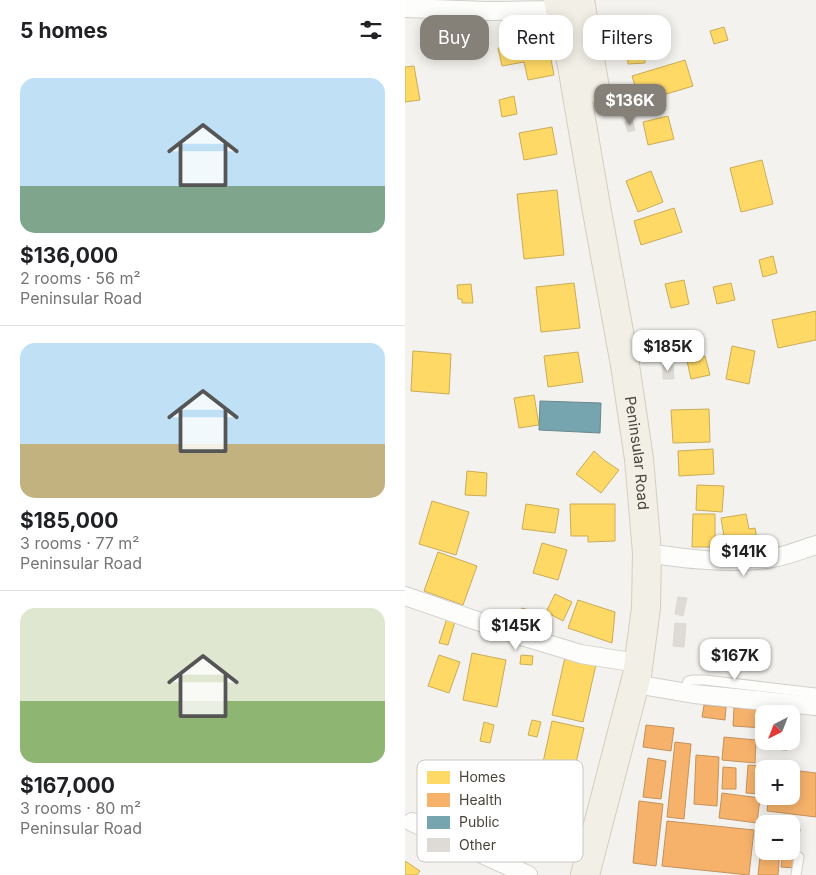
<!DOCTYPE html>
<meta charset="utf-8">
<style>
body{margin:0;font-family:Inter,sans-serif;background:#f2f2f2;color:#202124;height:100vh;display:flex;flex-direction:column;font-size:19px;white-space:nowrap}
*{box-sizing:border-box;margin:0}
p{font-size:16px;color:#757577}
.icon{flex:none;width:28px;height:28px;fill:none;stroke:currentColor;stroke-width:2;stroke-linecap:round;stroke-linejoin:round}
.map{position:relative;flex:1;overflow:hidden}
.details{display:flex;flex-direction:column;background:#fff;width:405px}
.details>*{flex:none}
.hud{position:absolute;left:15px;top:15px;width:320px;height:45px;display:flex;gap:10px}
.needle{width:32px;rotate:222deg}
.tools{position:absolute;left:350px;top:705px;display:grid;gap:10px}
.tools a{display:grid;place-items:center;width:45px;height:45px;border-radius:10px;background:#fff;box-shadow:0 2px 12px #0003;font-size:25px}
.price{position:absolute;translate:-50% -42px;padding:0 11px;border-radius:10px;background:#fff;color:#222;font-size:16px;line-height:32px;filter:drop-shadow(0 1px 2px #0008)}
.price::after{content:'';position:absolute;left:50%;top:30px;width:15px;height:11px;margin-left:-8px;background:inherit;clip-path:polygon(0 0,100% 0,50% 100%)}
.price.selected{background:#868178;color:#fff}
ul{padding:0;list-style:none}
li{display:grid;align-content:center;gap:10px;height:265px;padding:0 20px}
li+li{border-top:1px solid #e0e0e0}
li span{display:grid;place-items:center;height:155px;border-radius:15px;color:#555}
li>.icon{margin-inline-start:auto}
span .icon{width:90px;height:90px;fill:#fffc;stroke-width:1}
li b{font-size:21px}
h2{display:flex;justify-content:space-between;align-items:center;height:60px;padding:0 20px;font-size:21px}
.chip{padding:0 18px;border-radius:15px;background:#fff;box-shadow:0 2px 12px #0003;font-size:18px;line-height:45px}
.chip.selected{background:#868178;color:#fff}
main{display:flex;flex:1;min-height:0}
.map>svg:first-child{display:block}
.homes{fill:#ffd966;stroke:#c9ac58}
.health{fill:#f6b26b;stroke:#c3915c}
.public{fill:#76a5af;stroke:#69888c}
.building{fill:#dedbd6;stroke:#dcd9d4}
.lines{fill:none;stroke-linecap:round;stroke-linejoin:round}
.lane-casing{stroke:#d2d0cb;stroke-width:11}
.street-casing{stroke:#d2d0cb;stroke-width:20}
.primary-casing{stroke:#d6cebb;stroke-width:30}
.lane{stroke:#fdfdfc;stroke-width:9}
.street{stroke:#fdfdfc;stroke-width:18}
.primary{stroke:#f2efe6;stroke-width:28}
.labels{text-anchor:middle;stroke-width:5;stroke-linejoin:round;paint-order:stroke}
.street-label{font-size:15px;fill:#4b4439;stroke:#fff}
.key{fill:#fff;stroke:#c9c7c4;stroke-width:1}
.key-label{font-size:14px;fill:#4b4439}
</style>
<main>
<section class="details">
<h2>5 homes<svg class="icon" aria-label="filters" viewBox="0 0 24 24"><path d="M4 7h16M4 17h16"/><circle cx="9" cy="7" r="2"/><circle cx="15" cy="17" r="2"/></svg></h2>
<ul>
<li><span style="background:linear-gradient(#bfe0f5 70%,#7fa58c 0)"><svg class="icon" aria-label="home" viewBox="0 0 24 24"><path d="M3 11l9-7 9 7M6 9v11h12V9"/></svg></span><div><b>$136,000</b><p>2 rooms · 56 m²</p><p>Peninsular Road</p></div></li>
<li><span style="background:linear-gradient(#bfe0f5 65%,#c2b280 0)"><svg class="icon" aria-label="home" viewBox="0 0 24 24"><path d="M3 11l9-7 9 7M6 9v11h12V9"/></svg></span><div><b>$185,000</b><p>3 rooms · 77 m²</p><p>Peninsular Road</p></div></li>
<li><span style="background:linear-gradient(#dfe7d0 60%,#8fb573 0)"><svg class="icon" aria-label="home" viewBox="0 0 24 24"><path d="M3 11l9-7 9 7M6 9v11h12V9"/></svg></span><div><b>$167,000</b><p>3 rooms · 80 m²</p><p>Peninsular Road</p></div></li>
</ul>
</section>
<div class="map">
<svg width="411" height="875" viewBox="0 0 411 875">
<rect width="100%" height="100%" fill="#f4f2ee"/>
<g class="homes">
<polygon points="137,12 149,75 123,80 119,62 97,66 93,48 116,44 111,17"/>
<polygon points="50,17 54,50 23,53 19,20"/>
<polygon points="319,27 323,40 309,44 305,31"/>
<polygon points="239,41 240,63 223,64 222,42"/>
<polygon points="280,60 288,86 235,102 227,76"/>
<polygon points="9,66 15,100 0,102 0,67"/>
<polygon points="109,96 112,114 97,117 94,100"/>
<polygon points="263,116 269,139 243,145 238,122"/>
<polygon points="147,127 152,154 119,160 114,133"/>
<polygon points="357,160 368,204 336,212 325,168"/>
<polygon points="246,171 258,202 233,212 221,181"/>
<polygon points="152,190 159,255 119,259 112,194"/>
<polygon points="269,208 277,232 236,245 229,221"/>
<polygon points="368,256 372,273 358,277 354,260"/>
<polygon points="279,280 284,304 266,308 260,284"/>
<polygon points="169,283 175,328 136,332 131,287"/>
<polygon points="326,283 330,300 312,304 308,287"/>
<polygon points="66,284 68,303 57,303 57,299 53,299 52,285"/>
<polygon points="411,311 411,340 373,348 367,320"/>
<polygon points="327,346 350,351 344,384 321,379"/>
<polygon points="8,351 46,354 44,394 6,391"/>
<polygon points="173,352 178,382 143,387 139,356"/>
<polygon points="300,356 305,375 286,379 282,361"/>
<polygon points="129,395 134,425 114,428 109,398"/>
<polygon points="304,409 305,442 268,443 266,410"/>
<polygon points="308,449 309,474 274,476 273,451"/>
<polygon points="189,451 199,460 214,470 196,493 171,474"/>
<polygon points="62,471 82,473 81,496 60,495"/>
<polygon points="292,485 319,486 317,512 291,510"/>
<polygon points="27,501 64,512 51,555 14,544"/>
<polygon points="121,504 154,509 150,533 117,529"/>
<polygon points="165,504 210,504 210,541 183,542 183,536 166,536"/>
<polygon points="288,514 310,514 310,547 287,547"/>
<polygon points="341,514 344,529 350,528 353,544 321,549 316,518"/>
<polygon points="137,543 162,550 153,580 128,573"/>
<polygon points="33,552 72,566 58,605 19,591"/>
<polygon points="150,594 167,602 158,621 141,612"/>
<polygon points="173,600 210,612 207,643 163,628"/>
<polygon points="117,608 130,612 128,621 115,618"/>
<polygon points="43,615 51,618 43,645 34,643"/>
<polygon points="67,653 101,660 92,707 58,700"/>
<polygon points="161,653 192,660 178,722 147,715"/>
<polygon points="34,655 55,662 44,693 23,686"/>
<polygon points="116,655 128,656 127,665 115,664"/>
<polygon points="127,720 136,722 132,737 123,735"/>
<polygon points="147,721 179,728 163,797 132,790"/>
<polygon points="79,722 89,725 85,743 75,741"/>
<polygon points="0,861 15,871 12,875 0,875"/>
</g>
<g class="health">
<polygon points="299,705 321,707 320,720 297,717"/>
<polygon points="329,708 365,710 365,714 359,714 359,728 328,726"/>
<polygon points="370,710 391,712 389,734 386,733 386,714 369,714"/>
<polygon points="241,725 269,728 266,751 238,747"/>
<polygon points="319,737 351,740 350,763 317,760"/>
<polygon points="367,741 383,741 382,750 367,749"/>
<polygon points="270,742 286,744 279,819 262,817"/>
<polygon points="291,755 314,757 312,806 289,804"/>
<polygon points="243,758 261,761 256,799 238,797"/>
<polygon points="343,765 358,766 356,794 341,793"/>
<polygon points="318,767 331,768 331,789 317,789"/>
<polygon points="386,770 411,773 411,817 362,811 364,796 386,796"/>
<polygon points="317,793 355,798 352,823 314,818"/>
<polygon points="234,801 258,804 251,866 228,863"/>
<polygon points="262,821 349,830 344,875 257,866"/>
<polygon points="359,821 378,823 359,824 359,851 375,851 373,875 353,875"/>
<polygon points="386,828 395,829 393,847 386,847"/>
<polygon points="378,851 390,851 389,868 376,867"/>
</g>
<polygon class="public" points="135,401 196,403 195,433 134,430"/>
<g class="building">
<polygon points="227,120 230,130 223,132 220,122"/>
<polygon points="258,365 268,365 269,379 258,379"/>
<polygon points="273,597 282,598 278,616 270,614"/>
<polygon points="270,623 281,624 279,647 268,646"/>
</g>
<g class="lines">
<defs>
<g id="lane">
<polyline points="279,692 283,681 287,680 300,680 411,693"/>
<polyline points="391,875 394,857"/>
</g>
<g id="street">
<polyline points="0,8 82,11 155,10"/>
<path d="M242 553C281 559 323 564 362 559 379 557 395 550 411 545"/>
<polyline points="0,596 113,635 176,654 232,663"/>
<polyline points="230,684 289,694 411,706"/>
<polyline points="7,822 123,875"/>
</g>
<g id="primary">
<path id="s1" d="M153 0 167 66 191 206 220 365 234 459 242 553 241 608 232 675 180 875"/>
<polyline points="175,0 190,88"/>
</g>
</defs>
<use href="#lane" class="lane-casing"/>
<use href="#street" class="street-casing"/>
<use href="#primary" class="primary-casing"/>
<use href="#lane" class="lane"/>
<use href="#street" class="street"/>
<use href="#primary" class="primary"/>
</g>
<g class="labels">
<g class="street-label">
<text dy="5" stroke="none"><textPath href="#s1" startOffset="460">Peninsular Road</textPath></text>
</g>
</g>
<rect x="12" y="760" width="166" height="102" rx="8" class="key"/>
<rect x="22" y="771" width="23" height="13" fill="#ffd966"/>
<rect x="22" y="793" width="23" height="14" fill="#f6b26b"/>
<rect x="22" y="816" width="23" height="13" fill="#76a5af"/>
<rect x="22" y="838" width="23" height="14" fill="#dedbd6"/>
<g class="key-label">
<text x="54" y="782">Homes</text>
<text x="54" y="805">Health</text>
<text x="54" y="827">Public</text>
<text x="54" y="850">Other</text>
</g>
</svg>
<div class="tools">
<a><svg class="needle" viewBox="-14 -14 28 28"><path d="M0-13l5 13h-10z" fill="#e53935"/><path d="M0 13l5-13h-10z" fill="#757577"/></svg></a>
<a>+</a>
<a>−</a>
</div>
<b class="price selected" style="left:225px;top:126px">$136K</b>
<b class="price" style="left:263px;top:372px">$185K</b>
<b class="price" style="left:339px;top:577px">$141K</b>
<b class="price" style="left:111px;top:651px">$145K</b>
<b class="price" style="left:330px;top:681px">$167K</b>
<div class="hud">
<a class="chip selected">Buy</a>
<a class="chip">Rent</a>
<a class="chip">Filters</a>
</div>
</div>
</main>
